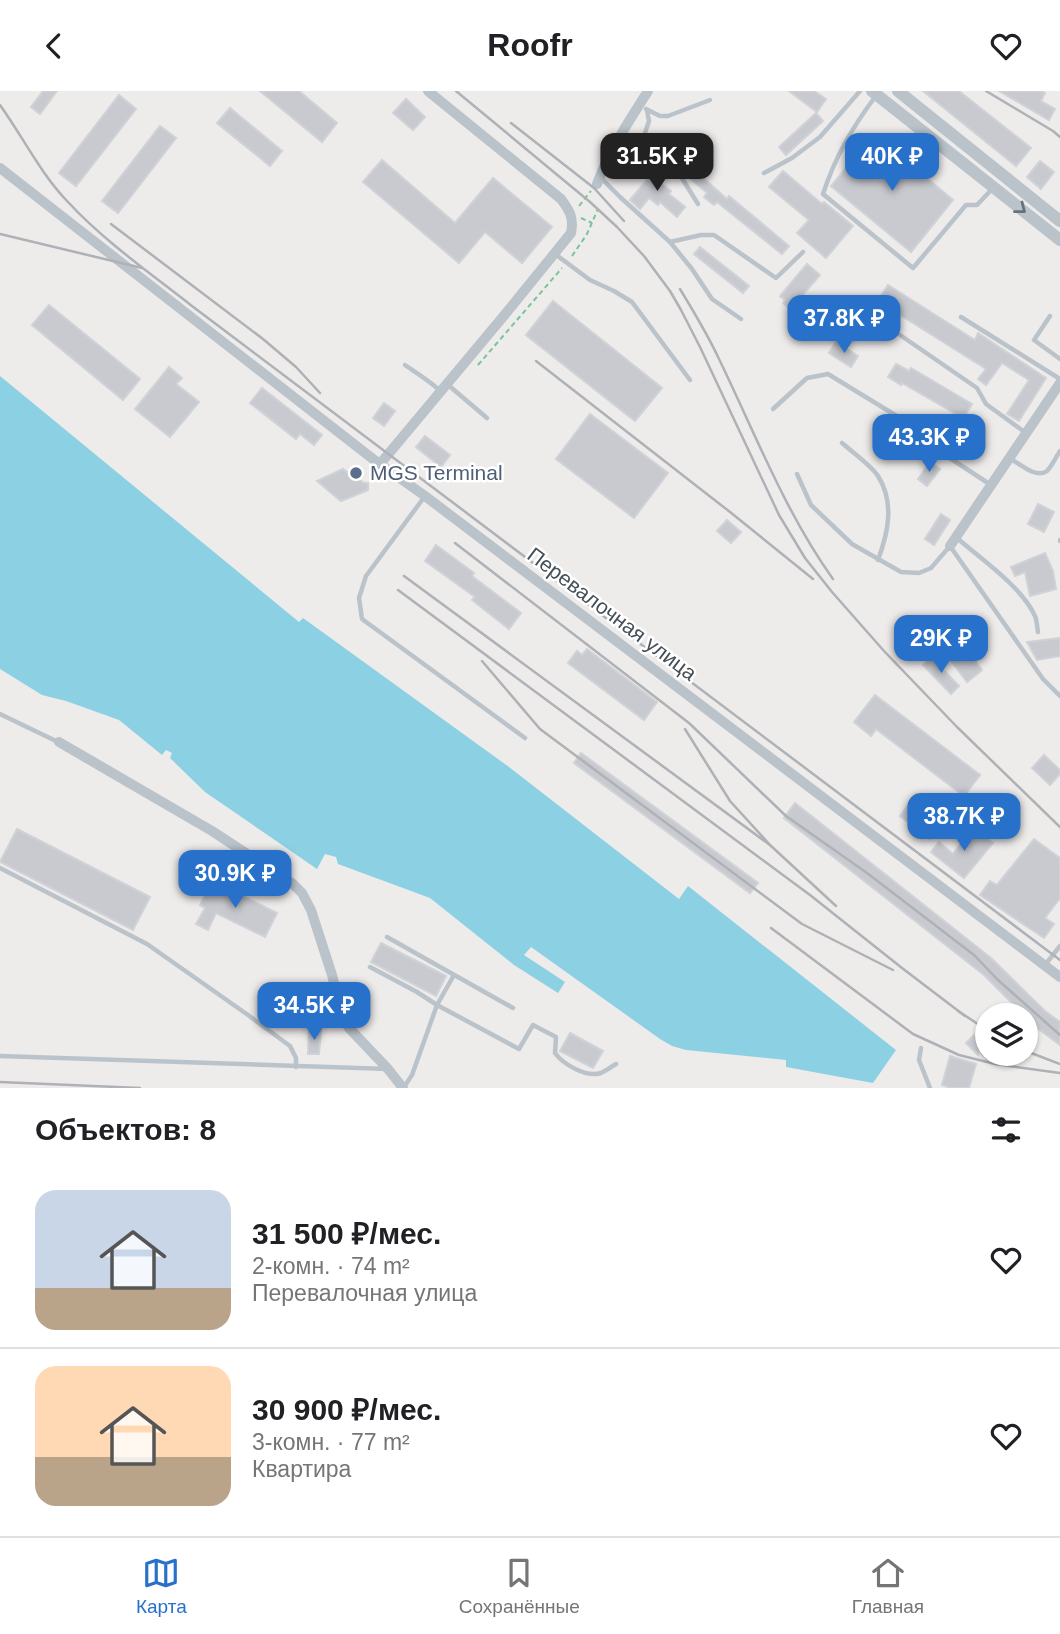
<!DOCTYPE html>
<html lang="ru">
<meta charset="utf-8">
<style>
body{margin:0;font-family:Arial,sans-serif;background:#f6f6f6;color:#202124;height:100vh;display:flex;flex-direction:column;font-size:26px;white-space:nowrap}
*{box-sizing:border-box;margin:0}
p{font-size:23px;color:#757577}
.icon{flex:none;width:38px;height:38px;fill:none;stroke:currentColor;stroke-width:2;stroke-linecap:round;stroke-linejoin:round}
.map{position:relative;height:997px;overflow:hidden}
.side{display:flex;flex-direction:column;background:#fff;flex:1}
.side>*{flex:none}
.fabs{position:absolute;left:975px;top:912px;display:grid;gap:14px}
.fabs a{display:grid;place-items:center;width:63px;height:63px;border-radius:50%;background:#fff;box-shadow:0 2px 5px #0004;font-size:35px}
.price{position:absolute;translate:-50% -60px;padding:0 16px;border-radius:14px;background:#2871cb;color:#fff;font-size:23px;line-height:46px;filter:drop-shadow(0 2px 4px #0008)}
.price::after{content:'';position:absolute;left:50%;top:42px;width:21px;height:16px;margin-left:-10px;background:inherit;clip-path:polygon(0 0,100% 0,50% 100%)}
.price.selected{background:#222;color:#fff}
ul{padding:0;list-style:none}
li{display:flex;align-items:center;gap:21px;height:175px;padding:0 35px}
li+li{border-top:2px solid #e0e0e0}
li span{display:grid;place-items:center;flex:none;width:196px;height:140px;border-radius:21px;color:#555}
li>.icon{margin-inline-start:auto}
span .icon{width:84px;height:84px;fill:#fffc;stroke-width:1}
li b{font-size:30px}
h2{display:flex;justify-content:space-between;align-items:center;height:84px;padding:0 35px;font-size:30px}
header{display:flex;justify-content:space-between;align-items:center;height:91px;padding:0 35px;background:#fff;font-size:32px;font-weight:700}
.dock{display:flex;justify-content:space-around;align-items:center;height:98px;border-top:2px solid #e0e0e0;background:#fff;font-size:19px;color:#757577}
.dock a{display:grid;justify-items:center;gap:4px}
.dock .selected{color:#2871cb}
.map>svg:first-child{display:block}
.water{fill:#8cd1e3}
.building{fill:#c8cad0;stroke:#cfd2d6;stroke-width:2}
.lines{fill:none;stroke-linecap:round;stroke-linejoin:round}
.path{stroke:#77c49d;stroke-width:2;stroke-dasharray:5 3.5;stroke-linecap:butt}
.service{stroke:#bac3ca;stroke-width:4.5}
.minor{stroke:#bac3ca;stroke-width:10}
.tertiary{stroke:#bac3ca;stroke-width:12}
.rail{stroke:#aeb1b5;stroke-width:2.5}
.oneway{stroke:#68727a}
.service-dot{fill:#5c6f8a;stroke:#fff;stroke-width:2.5}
.labels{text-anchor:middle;stroke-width:5;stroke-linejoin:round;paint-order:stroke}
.service-label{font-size:21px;fill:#4e5e75;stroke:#fff;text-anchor:start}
.street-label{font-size:21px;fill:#454f57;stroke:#fff}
</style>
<header><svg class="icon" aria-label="back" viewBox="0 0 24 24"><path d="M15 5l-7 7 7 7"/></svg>Roofr<svg class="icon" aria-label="heart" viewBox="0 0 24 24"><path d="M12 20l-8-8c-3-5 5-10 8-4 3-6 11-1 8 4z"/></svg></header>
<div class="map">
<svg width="1060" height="997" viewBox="0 0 1060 997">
<rect width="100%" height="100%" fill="#eeebeb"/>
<polygon class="water" points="0,285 299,531 303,527 509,676 679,808 688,795 896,959 873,992 786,976 786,969 686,959 672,955 660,948 531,856 524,864 565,891 558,902 514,874 430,807 338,773 336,766 325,763 317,778 205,701 170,667 172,662 166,659 162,664 119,629 66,610 42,604 0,578"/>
<g class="building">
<polygon points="43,0 57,0 40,23 31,16"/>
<polygon points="260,0 299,0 337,32 322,51"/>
<polygon points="789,0 814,0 826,8 817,21"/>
<polygon points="923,0 959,0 1031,57 1016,75"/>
<polygon points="999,0 1041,0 1045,2 1041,10 1055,18 1049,29"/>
<polygon points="119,4 136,18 76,95 59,82"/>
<polygon points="406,8 425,26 413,39 393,22"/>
<polygon points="230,17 282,60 270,75 217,32"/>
<polygon points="816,22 823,30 786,64 779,56"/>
<polygon points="160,35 176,47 118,122 102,110"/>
<polygon points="874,43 953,109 911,161 831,95"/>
<polygon points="382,69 455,132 493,87 552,136 522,172 485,141 459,172 363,91"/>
<polygon points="1040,70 1054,81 1041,98 1027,86"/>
<polygon points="660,74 669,82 660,92 671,100 669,103 685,116 677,126 660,111 658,114 649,107 640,118 630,109"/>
<polygon points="692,77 727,108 729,105 789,155 782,163 717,111 714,114 704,106 707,102 686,84"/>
<polygon points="783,80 822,113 824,111 853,135 826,167 797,142 809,129 769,96"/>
<polygon points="700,156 749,195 743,202 694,163"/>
<polygon points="807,173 820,184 790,218 783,212 785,209 780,205"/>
<polygon points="888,194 975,249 978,242 1046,287 1019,330 1007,323 1029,289 1002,272 986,294 978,288 986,278 878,210"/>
<polygon points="553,210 662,297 635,330 526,244"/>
<polygon points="49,214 140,288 123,309 32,234"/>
<polygon points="836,251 858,265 851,276 829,262"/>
<polygon points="896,273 909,280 911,277 972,313 963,327 902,292 901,294 888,286"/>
<polygon points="169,276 182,287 176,293 199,311 170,346 135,318"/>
<polygon points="262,297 322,344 314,354 300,343 296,348 250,312"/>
<polygon points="384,312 395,320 384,335 373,327"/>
<polygon points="590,323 668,382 634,427 556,368"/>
<polygon points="425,345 450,364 441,376 416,356"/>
<polygon points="930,371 940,378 927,395 918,388"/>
<polygon points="343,378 364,392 368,392 368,399 341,410 317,390"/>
<polygon points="1038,413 1054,421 1044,441 1028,433"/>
<polygon points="941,423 950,429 934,454 925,448"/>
<polygon points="727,429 741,441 731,452 717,440"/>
<polygon points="436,454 474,482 472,485 521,522 509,538 472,509 475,506 425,470"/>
<polygon points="1045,462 1053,480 1056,498 1030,505 1025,481 1015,485 1011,476"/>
<polygon points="961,528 971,543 960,550 982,579 967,591 939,554 958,540 953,533"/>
<polygon points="1060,547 1060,565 1037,569 1027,551"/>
<polygon points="587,558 657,611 644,629 568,572 577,560 582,564"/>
<polygon points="931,566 959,595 951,603 923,574"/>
<polygon points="875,604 980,684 964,705 876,638 871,645 854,631"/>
<polygon points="581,662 758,792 750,802 574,672"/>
<polygon points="1044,664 1060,679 1060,683 1050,694 1032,677"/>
<polygon points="916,703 946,727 930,748 900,725"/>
<polygon points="795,712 991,867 1045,920 1060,931 1060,954 1033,934 1026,924 1024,924 984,884 784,727"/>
<polygon points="974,737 993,752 964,787 931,761 939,751 953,763"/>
<polygon points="17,738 150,806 133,839 0,771"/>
<polygon points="1034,748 1060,767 1060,807 1045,827 1054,833 1044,847 980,804 990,790 997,794"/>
<polygon points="212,790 277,822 265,846 216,822 208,839 196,833 205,817 200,814"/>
<polygon points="381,852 446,885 436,905 371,871"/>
<polygon points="309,938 321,939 319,963 308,963"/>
<polygon points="979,939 987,946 987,968 979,960 978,964 966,952"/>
<polygon points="570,942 603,960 593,977 560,960"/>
<polygon points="950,965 976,973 969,997 950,997 942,994"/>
</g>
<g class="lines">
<g class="path">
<polyline points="579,115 591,100"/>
<polyline points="581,127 592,132"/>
<polyline points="572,165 587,143 598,118"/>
<polyline points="478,274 562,177"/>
</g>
<g class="service">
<path d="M875 6C852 37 835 66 823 103L913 177 966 114H977L993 97"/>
<polyline points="646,18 660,25 668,25 710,9"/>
<polyline points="647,19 649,30 643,48 675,76 698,113"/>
<polyline points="764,82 792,67 820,46 860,0"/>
<polyline points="600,86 620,106 670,151 692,178 712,208 741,228"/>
<polyline points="670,151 701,144 714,144 776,187 803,161"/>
<polyline points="555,163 590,189 614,200 632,211 690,289"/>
<polyline points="1050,225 1034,249 1060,268"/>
<polyline points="874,226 977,297 986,313 1026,342"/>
<polyline points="961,226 1060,288"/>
<path d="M405 274C415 281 433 292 440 300"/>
<polyline points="447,293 487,327"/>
<polyline points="773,318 807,287 828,283 918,338 930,354 991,394"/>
<path d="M842 352C851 360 872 375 878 385 895 412 888 442 878 469"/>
<path d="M1011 368C1020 373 1036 388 1047 380 1052 375 1056 366 1060 360"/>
<polyline points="797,383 811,414 852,453 901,481 919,482 931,477 950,455 1043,588 1060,605"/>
<polyline points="425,405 366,485 359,507 362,528 525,647"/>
<path d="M957 447C981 468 1022 496 1035 525 1037 530 1037 536 1038 541"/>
<polyline points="1060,449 1060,450"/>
<polyline points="0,623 58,651"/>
<polyline points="0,777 147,853 248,924 290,955 296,967 296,976"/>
<polyline points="387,846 513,917"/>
<polyline points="1045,874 1060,855"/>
<path d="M370 876 417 901 437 914 519 958 533 934 556 946 555 962C563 973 586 987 601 982 606 980 611 976 616 973"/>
<polyline points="921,957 919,969 930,997"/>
<polyline points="0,965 388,978"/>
<polyline points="404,996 412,984 437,914 454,884"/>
</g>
<g class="minor">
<polyline points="0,77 373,368 425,405 1060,886"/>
<path d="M597 93C609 60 629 30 648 0"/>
<path d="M380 373 507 221 571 142C574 127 570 120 561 108L428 0"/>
<polyline points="950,455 1060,292"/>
<polyline points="59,651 212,740 293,793 302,802 311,819 332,884 343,927 349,937 388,978 403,997"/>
</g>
<g class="tertiary">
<polyline points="872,0 1060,149"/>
<polyline points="898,0 1060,130"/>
</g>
<g class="rail">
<polyline points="456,0 590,111 617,136 644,165 670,200 681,219 700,256 779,424 805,467 832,501 884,560 957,636 1060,736"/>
<polyline points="986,0 1053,40 1060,46"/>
<path d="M0 14C23 46 40 82 68 111 104 150 150 182 192 215L1060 869"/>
<polyline points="511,32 594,97 624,130"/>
<polyline points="111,133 263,248 296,276 320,302"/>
<polyline points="0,143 142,177"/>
<path d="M680 198C694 221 708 244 719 268 755 342 785 421 833 488"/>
<polyline points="536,270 730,421 813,488"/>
<polyline points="455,452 689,632 786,725 867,782 974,864 998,889 1060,944"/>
<polyline points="404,485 770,754"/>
<polyline points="398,499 810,804 902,877 965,925"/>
<polyline points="482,570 540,638 802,833 893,879"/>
<polyline points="685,638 730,710 770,754 836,815"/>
<polyline points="771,837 913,943 959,964 995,973 1060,982"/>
<polyline points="958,920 987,939"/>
<polyline points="1026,960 1060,973"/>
<polyline points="0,991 140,997"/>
</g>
</g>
<defs><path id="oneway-chevron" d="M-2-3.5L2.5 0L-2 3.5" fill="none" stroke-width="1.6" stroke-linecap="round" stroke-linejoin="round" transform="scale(1.75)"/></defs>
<use class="oneway" href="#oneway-chevron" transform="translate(1021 118) rotate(38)"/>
<circle class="service-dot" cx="356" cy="382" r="7"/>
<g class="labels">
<g class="service-label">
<text x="370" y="389">MGS Terminal</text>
</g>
<g class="street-label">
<text transform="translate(612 523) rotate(37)" y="7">Перевалочная улица</text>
</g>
</g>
</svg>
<div class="fabs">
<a><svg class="icon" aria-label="layers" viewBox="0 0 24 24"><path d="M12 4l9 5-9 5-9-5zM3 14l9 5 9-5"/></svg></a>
</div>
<b class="price selected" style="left:657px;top:102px">31.5K ₽</b>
<b class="price" style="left:892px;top:102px">40K ₽</b>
<b class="price" style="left:844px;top:264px">37.8K ₽</b>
<b class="price" style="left:929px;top:383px">43.3K ₽</b>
<b class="price" style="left:941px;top:584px">29K ₽</b>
<b class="price" style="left:964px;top:762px">38.7K ₽</b>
<b class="price" style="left:235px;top:819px">30.9K ₽</b>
<b class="price" style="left:314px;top:951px">34.5K ₽</b>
</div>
<section class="side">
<h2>Объектов: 8<svg class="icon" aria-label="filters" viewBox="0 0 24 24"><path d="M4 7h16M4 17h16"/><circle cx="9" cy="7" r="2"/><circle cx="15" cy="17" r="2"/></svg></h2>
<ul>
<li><span style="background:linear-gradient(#c9d6e8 70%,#b9a48a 0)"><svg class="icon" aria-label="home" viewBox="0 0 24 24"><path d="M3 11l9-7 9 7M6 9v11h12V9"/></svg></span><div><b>31 500 ₽/мес.</b><p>2-комн. · 74 m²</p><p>Перевалочная улица</p></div><svg class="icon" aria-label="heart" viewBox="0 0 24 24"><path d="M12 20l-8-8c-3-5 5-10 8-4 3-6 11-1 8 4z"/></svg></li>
<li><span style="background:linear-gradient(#ffd9b3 65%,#b9a48a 0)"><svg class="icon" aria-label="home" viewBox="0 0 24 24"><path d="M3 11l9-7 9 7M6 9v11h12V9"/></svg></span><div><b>30 900 ₽/мес.</b><p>3-комн. · 77 m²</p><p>Квартира</p></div><svg class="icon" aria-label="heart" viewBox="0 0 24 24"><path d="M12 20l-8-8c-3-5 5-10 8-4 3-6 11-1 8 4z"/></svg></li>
</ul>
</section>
<nav class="dock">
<a class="selected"><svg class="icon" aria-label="map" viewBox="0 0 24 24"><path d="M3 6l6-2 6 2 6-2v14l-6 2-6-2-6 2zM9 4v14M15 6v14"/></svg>Карта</a>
<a><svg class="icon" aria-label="saved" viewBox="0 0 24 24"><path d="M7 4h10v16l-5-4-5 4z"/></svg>Сохранённые</a>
<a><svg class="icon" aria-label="home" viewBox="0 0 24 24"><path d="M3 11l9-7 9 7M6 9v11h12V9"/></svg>Главная</a>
</nav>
